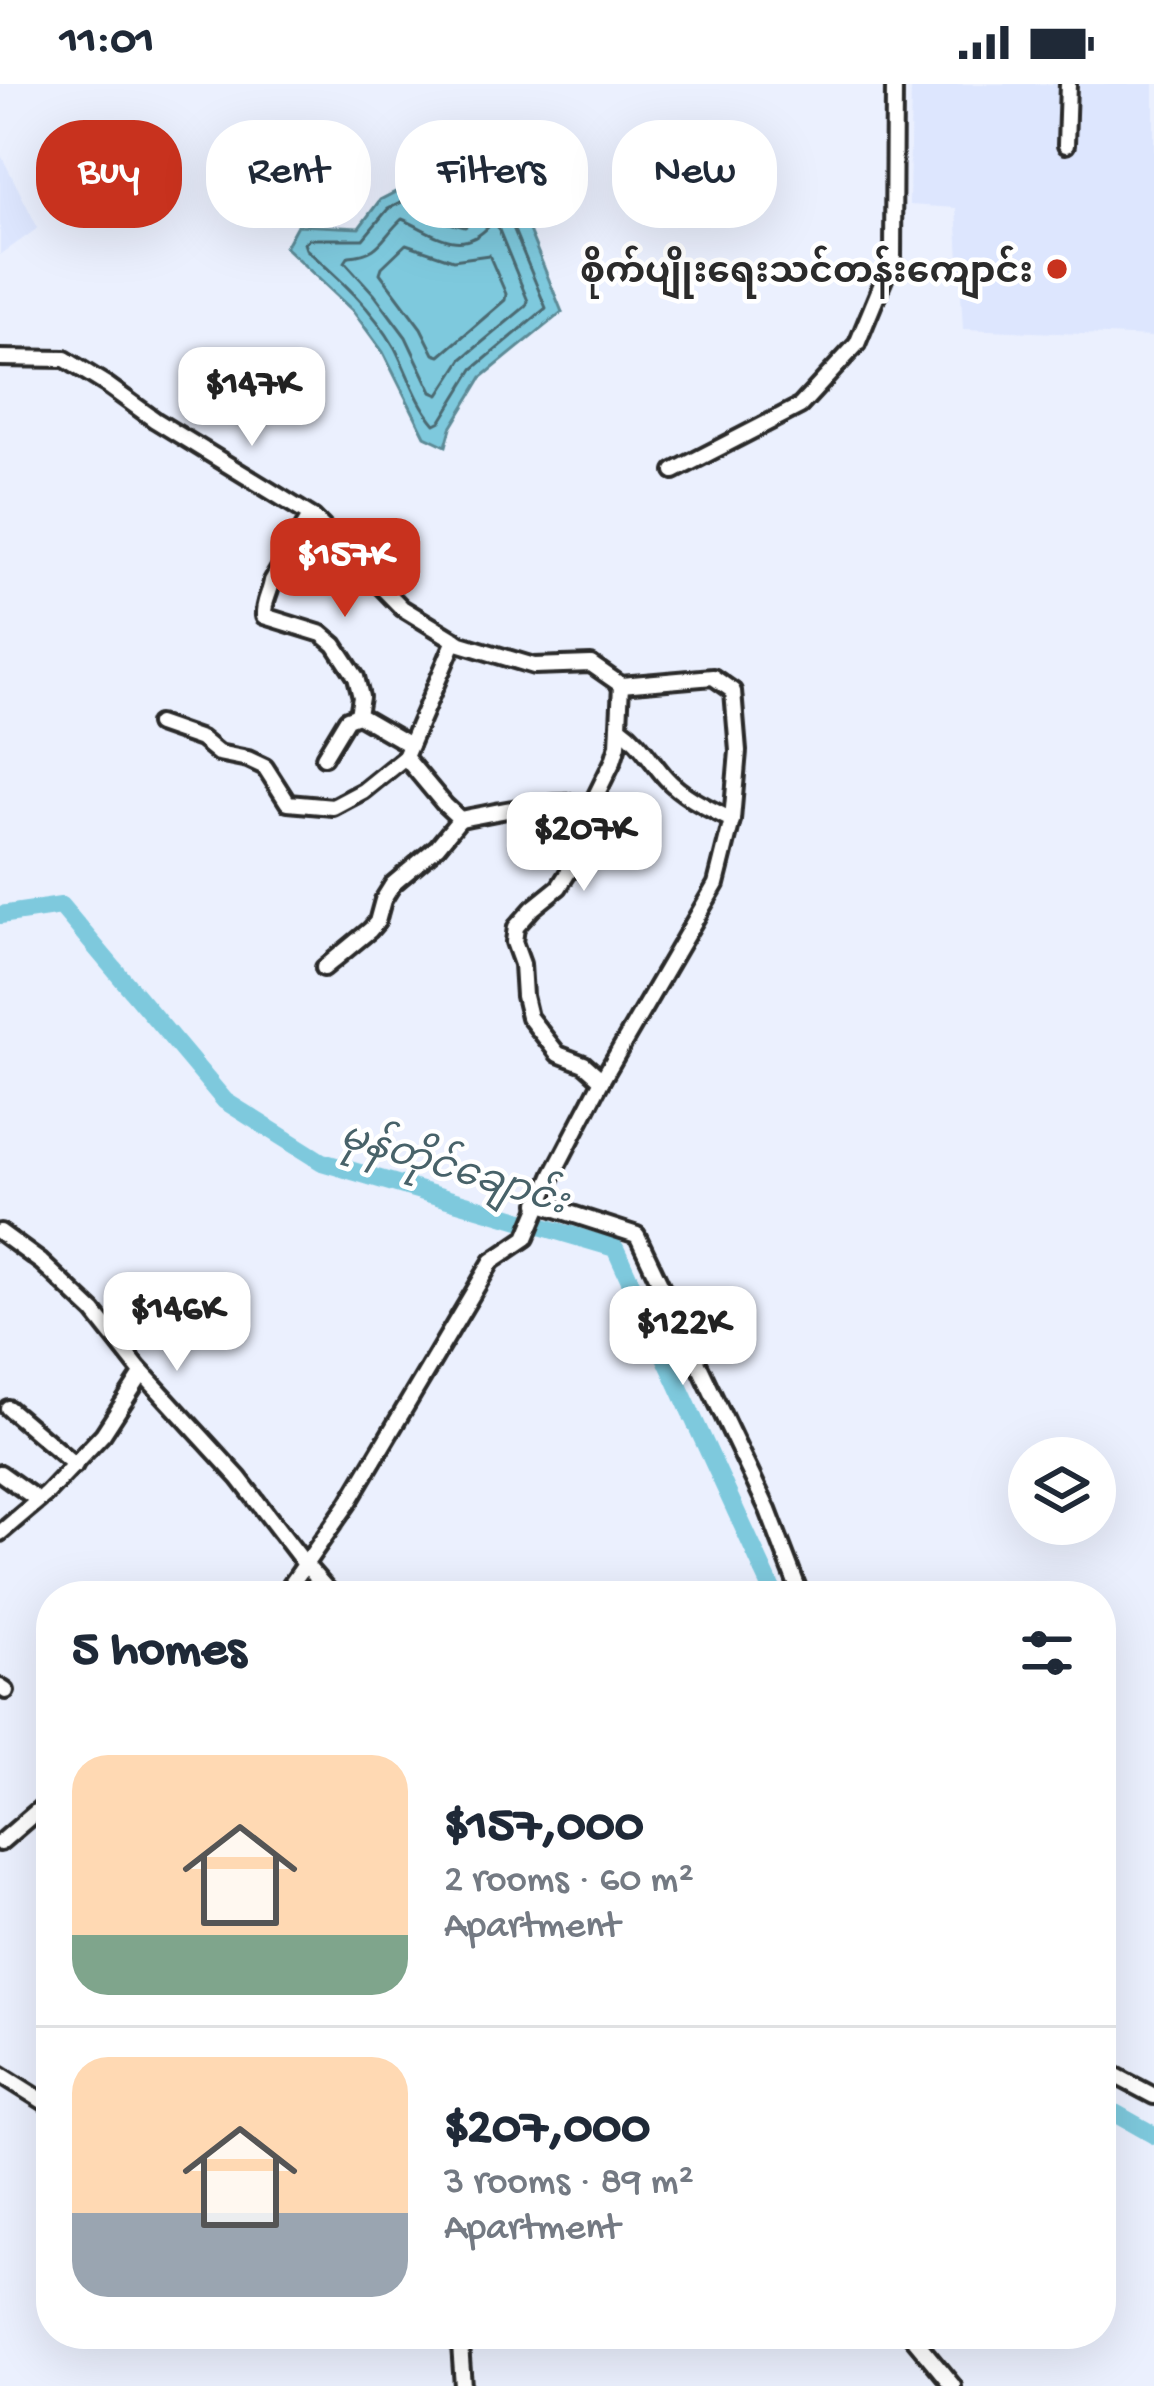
<!DOCTYPE html>
<meta charset="utf-8">
<style>
body{margin:0;font-family:"Gochi Hand","Noto Sans Myanmar",sans-serif;background:#f6f6f7;color:#1f2937;height:100vh;display:flex;flex-direction:column;font-size:45px;white-space:nowrap}
*{box-sizing:border-box;margin:0}
p{font-size:39px;color:#747a83}
.icon{flex:none;width:66px;height:66px;fill:none;stroke:currentColor;stroke-width:2;stroke-linecap:round;stroke-linejoin:round}
.map{position:relative;flex:1;overflow:hidden}
.side{position:absolute;left:36px;top:1497px;width:1080px;height:768px;display:flex;flex-direction:column;background:#fff;border-radius:48px;box-shadow:0 12px 48px #0002}
.side>*{flex:none}
.top-card{position:absolute;left:36px;top:36px;width:1083px;height:108px;display:flex;gap:24px}
.tools{position:absolute;left:1008px;top:1353px;display:grid;gap:24px}
.tools a{display:grid;place-items:center;width:108px;height:108px;border-radius:50%;background:#fff;box-shadow:0 12px 48px #0002;font-size:60px}
.price{position:absolute;translate:-50% -102px;padding:0 27px;border-radius:24px;background:#fff;color:#222;font-size:39px;line-height:78px;filter:drop-shadow(0 3px 6px #0008)}
.price::after{content:'';position:absolute;left:50%;top:72px;width:36px;height:27px;margin-left:-18px;background:inherit;clip-path:polygon(0 0,100% 0,50% 100%)}
.price.on{background:#c8321e;color:#fff}
ul{padding:0;list-style:none}
li{display:flex;align-items:center;gap:36px;height:300px;padding:0 36px}
li+li{border-top:3px solid #e0e1e3}
li span{display:grid;place-items:center;flex:none;width:336px;height:240px;border-radius:36px;color:#555}
li>.icon{margin-inline-start:auto}
span .icon{width:144px;height:144px;fill:#fffc;stroke-width:1}
li b{font-size:51px}
h2{display:flex;justify-content:space-between;align-items:center;height:144px;padding:0 36px;font-size:51px}
.pill{padding:0 42px;border-radius:48px;background:#fff;box-shadow:0 12px 48px #0002;font-size:42px;line-height:108px}
.pill.on{background:#c8321e;color:#fff}
.status{display:flex;justify-content:space-between;align-items:center;height:84px;padding:0 60px;background:#fff;direction:ltr}
.status svg{height:33px;fill:currentColor}
.map>svg:first-child{display:block}
.built{fill:#dde6fe}
.water{fill:#7ec9dd;stroke:#5d8a96;stroke-width:3}
.lines{fill:none;stroke-linecap:round;stroke-linejoin:round}
.shore{stroke:#4c6a72;stroke-width:3}
.river{stroke:#7ec9dd;stroke-width:18}
.minor-casing{stroke:#2b2b2b;stroke-width:22}
.minor{stroke:#fff;stroke-width:14}
.poi-dot{fill:#c8321e;stroke:#fff;stroke-width:4.5}
.labels{text-anchor:middle;stroke-width:9;stroke-linejoin:round;paint-order:stroke}
.poi-label{font-size:36px;font-weight:bold;fill:#2b2b2b;stroke:#fff;text-anchor:end}
.water-label{font-size:39px;font-style:italic;fill:#486269;stroke:#fff}
</style>
<div class="status"><b>11:01</b><svg viewBox="0 0 49 12"><path d="M0 12V9h3v3zM5 12V6h3v6zM10 12V3h3v9zM15 12V0h3v12zM26 1h20v11H26zM47 4h2v5h-2z"/></svg></div>
<div class="map">
<svg width="1154" height="2302" viewBox="0 0 1154 2302">
<rect width="100%" height="100%" fill="#ebf0fe"/>
<filter id="ink" filterUnits="userSpaceOnUse"><feTurbulence type="fractalNoise" baseFrequency=".00833" numOctaves="2"/><feDisplacementMap in="SourceGraphic" scale="24" xChannelSelector="R" yChannelSelector="G"/><feConvolveMatrix kernelMatrix="1 2 1 2 8 2 1 2 1" color-interpolation-filters="sRGB"/></filter>
<g filter="url(#ink)">
<g class="built">
<polygon points="911,0 1154,0 1154,253 963,245 956,124 909,121"/>
<polygon points="0,69 38,144 0,171"/>
</g>
<polygon class="water" points="507,92 562,228 482,293 451,344 446,362 425,352 383,268 353,227 285,163 297,141 359,144 380,116 407,102 434,122 462,132 485,104"/>
<g class="lines">
<g class="shore">
<path d="M500 112 546 224 473 285 441 337 435 340C416 318 408 289 395 264 373 225 339 194 306 165L304 159 309 155H363L388 125 404 117 430 134 465 143C479 136 485 114 500 112Z"/>
<path d="M402 135C433 148 460 175 490 141H497L528 217 526 222 462 275 439 311 432 308 406 253 374 210 345 178 349 172C381 170 381 154 402 135Z"/>
<polygon points="406,160 453,176 489,171 506,210 505,216 440,272 434,270 421,244 380,189 382,183"/>
</g>
<g class="river">
<polyline points="0,831 61,822 225,1017 322,1078 615,1164 775,1512"/>
<polyline points="1101,2021 1154,2051"/>
</g>
<defs>
<g id="minor">
<polyline points="1066,61 1068,0"/>
<polyline points="0,274 65,275 107,301 155,336 313,433 402,524 461,560 534,582 591,580 621,601 713,593 733,607 738,667 732,736 716,800 602,996 553,1090 526,1154 492,1177 349,1418 283,1512"/>
<polyline points="674,387 800,322 857,260 893,173 894,0"/>
<path d="M310 432 272 497C270 510 263 518 264 532L322 550 335 561 356 593 361 613 358 631 410 661"/>
<path d="M455 556 405 673 445 721 460 735C504 727 548 715 593 720"/>
<polyline points="158,640 201,655 218,669 248,675 265,683 288,719 333,723 363,707 405,673"/>
<path d="M620 643C640 657 650 676 666 694 683 713 710 725 732 736"/>
<polyline points="324,673 347,635 358,631"/>
<polyline points="324,884 370,846 377,838 383,816 393,800 437,763 460,735"/>
<polyline points="602,996 584,980 558,970 529,933 524,912 522,880 514,858 516,843 533,824 559,803 569,787 576,752 613,677 618,661 621,601"/>
<polyline points="538,1119 637,1151 768,1426 801,1512"/>
<polyline points="0,1148 41,1178 94,1228 139,1285 239,1394 305,1480 333,1512"/>
<polyline points="8,1324 75,1381"/>
<polyline points="0,1389 38,1416"/>
<polyline points="0,1449 46,1410 103,1350 142,1290"/>
<polyline points="0,1603 6,1607"/>
<polyline points="0,1759 51,1715"/>
<polyline points="1101,1984 1154,2012"/>
<polyline points="0,1990 51,2022"/>
<polyline points="451,2250 460,2261 463,2302"/>
<polyline points="910,2250 953,2302"/>
</g>
</defs>
<use href="#minor" class="minor-casing"/>
<use href="#minor" class="minor"/>
</g>
</g>
<circle class="poi-dot" cx="1057" cy="185" r="12"/>
<g class="labels">
<g class="poi-label">
<text x="1033" y="198">စိုက်ပျိုးရေးသင်တန်းကျောင်း</text>
</g>
<g class="water-label">
<text transform="translate(455 1082) rotate(17)" y="14">မုန်တိုင်ချောင်း</text>
</g>
</g>
</svg>
<div class="tools">
<a><svg class="icon" aria-label="layers" viewBox="0 0 24 24"><path d="M12 4l9 5-9 5-9-5zM3 14l9 5 9-5"/></svg></a>
</div>
<b class="price" style="left:252px;top:365px">$147K</b>
<b class="price on" style="left:345px;top:536px">$157K</b>
<b class="price" style="left:584px;top:810px">$207K</b>
<b class="price" style="left:177px;top:1290px">$146K</b>
<b class="price" style="left:683px;top:1304px">$122K</b>
<div class="top-card">
<a class="pill on">Buy</a>
<a class="pill">Rent</a>
<a class="pill">Filters</a>
<a class="pill">New</a>
</div>
<section class="side">
<h2>5 homes<svg class="icon" aria-label="filters" viewBox="0 0 24 24"><path d="M4 7h16M4 17h16"/><circle cx="9" cy="7" r="2"/><circle cx="15" cy="17" r="2"/></svg></h2>
<ul>
<li><span style="background:linear-gradient(#ffd9b3 75%,#7fa58c 0)"><svg class="icon" aria-label="home" viewBox="0 0 24 24"><path d="M3 11l9-7 9 7M6 9v11h12V9"/></svg></span><div><b>$157,000</b><p>2 rooms · 60 m²</p><p>Apartment</p></div></li>
<li><span style="background:linear-gradient(#ffd9b3 65%,#9aa5b1 0)"><svg class="icon" aria-label="home" viewBox="0 0 24 24"><path d="M3 11l9-7 9 7M6 9v11h12V9"/></svg></span><div><b>$207,000</b><p>3 rooms · 89 m²</p><p>Apartment</p></div></li>
</ul>
</section>
</div>
